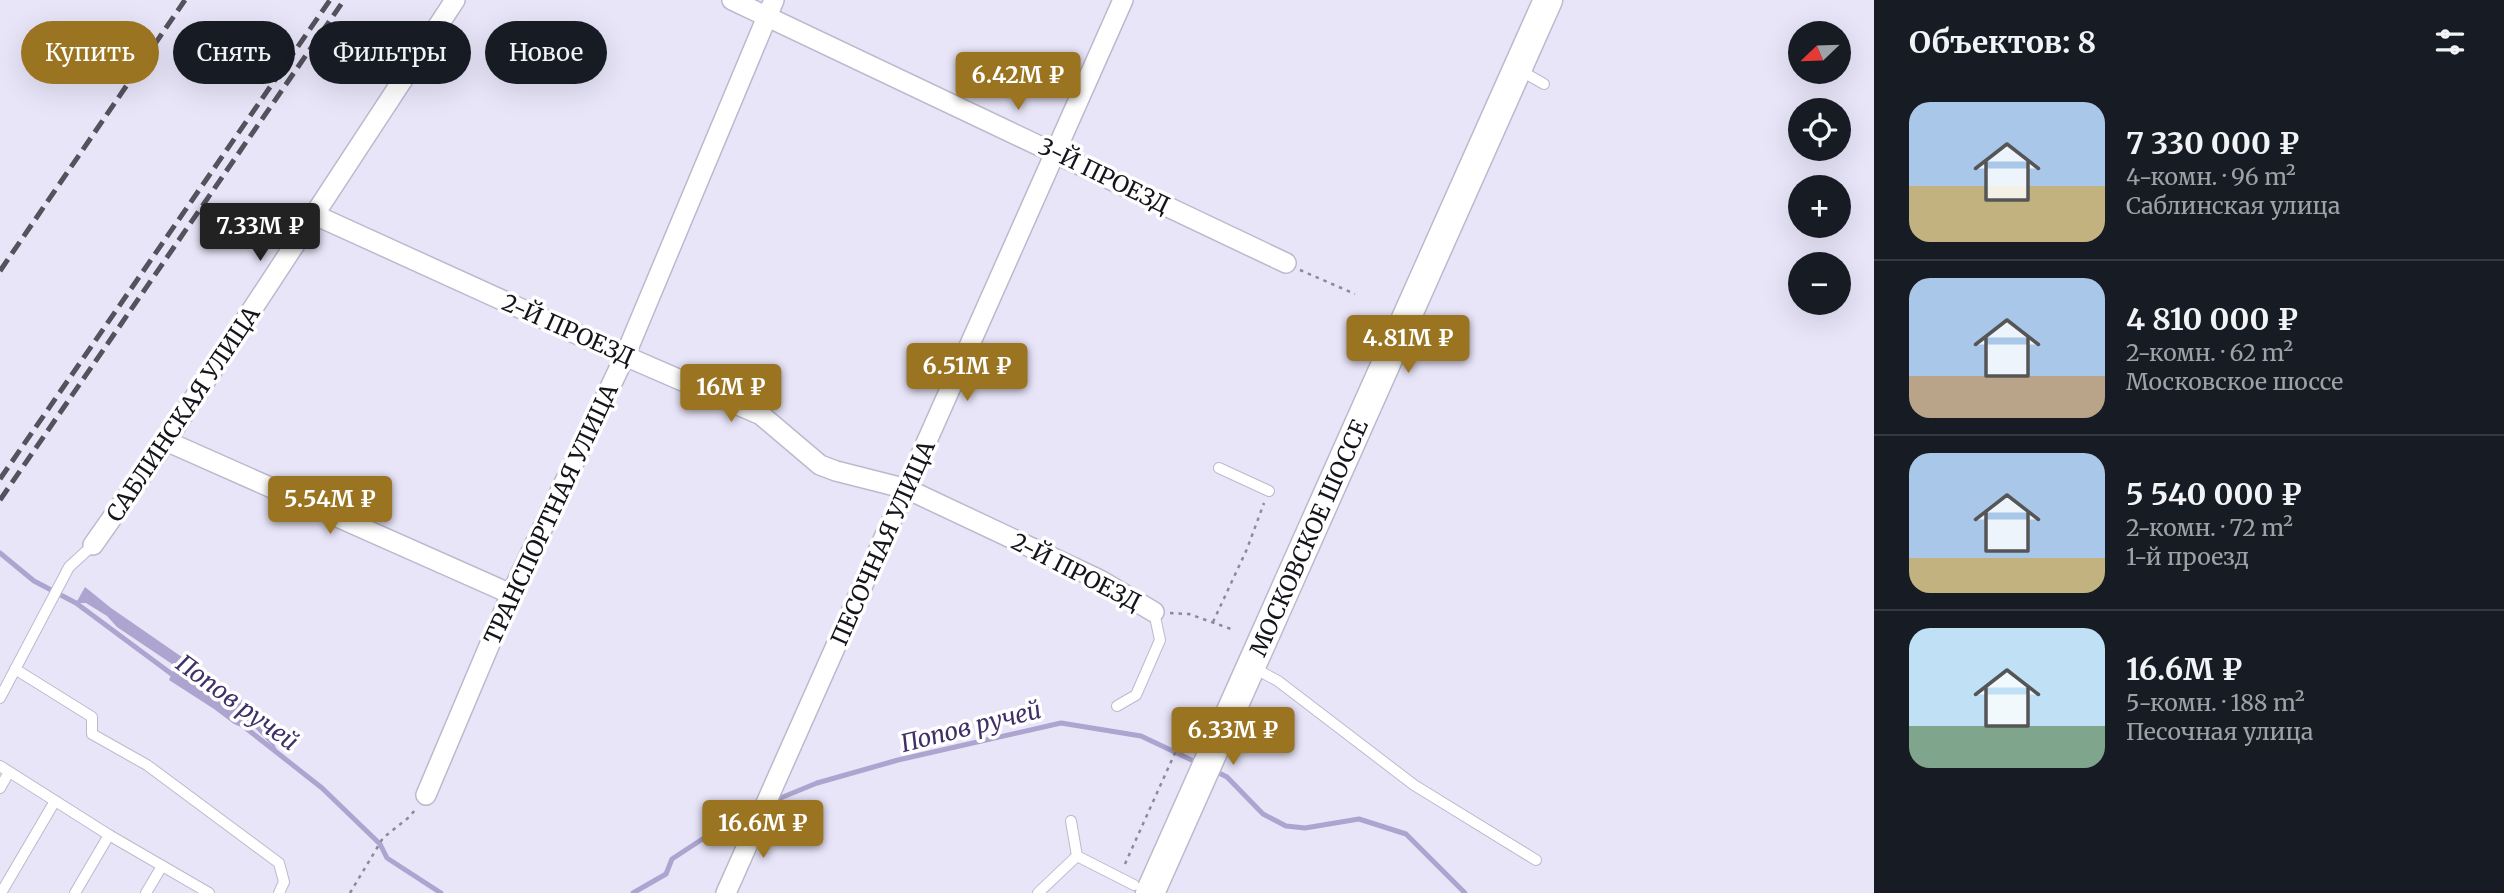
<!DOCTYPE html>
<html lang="ru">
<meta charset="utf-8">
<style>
body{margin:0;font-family:Merriweather,serif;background:#242831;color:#f1f3f6;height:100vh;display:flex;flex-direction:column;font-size:26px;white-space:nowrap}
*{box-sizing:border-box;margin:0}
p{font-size:23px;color:#9ea1a6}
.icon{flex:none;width:38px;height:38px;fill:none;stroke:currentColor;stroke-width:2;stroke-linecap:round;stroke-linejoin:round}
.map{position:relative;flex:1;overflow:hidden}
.side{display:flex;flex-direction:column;background:#171b24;width:630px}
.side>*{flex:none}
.guide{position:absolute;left:21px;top:21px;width:665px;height:63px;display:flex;gap:14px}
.needle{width:46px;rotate:247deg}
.tools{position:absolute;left:1788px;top:21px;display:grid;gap:14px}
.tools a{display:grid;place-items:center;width:63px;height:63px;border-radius:50%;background:#171b24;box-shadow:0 7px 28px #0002;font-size:35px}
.price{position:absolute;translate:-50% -60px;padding:0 16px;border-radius:7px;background:#9a7420;color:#fff;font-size:23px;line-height:46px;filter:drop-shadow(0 2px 4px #0008)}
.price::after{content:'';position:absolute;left:50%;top:42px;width:21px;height:16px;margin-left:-10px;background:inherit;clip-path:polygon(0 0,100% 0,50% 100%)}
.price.on{background:#222;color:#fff}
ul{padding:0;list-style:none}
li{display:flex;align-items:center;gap:21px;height:175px;padding:0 35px}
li+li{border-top:2px solid #363941}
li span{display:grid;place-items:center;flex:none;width:196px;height:140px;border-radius:21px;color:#555}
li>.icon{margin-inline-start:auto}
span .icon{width:84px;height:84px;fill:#fffc;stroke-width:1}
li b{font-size:30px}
h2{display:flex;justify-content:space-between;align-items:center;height:84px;padding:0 35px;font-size:30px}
.pill{padding:0 24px;border-radius:32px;background:#171b24;box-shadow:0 7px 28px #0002;font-size:24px;line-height:63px}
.pill.on{background:#9a7420;color:#fff}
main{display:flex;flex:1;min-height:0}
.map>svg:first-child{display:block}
.water{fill:#ada4cf}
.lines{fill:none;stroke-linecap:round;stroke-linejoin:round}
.stream{stroke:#ada4cf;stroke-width:5}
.lane-casing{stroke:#bdb9cd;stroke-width:12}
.street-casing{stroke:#bdb9cd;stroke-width:22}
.secondary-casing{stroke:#bdb9cd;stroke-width:31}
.path{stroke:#8c8a98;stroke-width:2.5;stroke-dasharray:3.5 5;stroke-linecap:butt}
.lane{stroke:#fff;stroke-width:10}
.street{stroke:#fff;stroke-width:19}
.secondary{stroke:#fff;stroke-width:28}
.rail{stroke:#53525d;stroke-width:5;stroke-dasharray:14 7;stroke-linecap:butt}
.labels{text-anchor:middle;stroke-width:7;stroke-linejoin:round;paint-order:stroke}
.street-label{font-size:23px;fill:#15141b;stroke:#fff}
.water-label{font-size:24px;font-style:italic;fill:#403067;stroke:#fff}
</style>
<main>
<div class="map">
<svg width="1874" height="893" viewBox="0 0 1874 893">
<rect width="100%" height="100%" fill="#e8e5f9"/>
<polygon class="water" points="85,587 111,608 234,693 261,717 278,752 255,728 246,729 234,724 214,709 169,680 175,666 117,627 107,616 86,603 76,603"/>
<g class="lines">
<g class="stream">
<polyline points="0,553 34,581 76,603 177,678"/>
<polyline points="242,725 322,788 380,844 387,858 441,893"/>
<polyline points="1215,771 1227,777 1263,814 1286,826 1305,828 1359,819 1406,834 1465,893"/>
<polyline points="773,801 817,783 898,760 1061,723 1141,736 1200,764"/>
<polyline points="633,893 666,874 672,859 742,813 757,807"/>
</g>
<defs>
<g id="lane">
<polyline points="1518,69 1544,84"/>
<polyline points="1219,468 1269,491"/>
<polyline points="1252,667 1278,681 1414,785 1536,860"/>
<polyline points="15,669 92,717 92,734 147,765 279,863 284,882 279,893"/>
<polyline points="0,698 69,567 93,545"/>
<polyline points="1117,706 1136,695 1160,640 1154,612"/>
<polyline points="0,766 109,835 209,893"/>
<polyline points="0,788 9,772"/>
<polyline points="1077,856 1134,885"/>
<polyline points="1,893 55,801"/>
<polyline points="75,893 109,835"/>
<polyline points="146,893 162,866"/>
<polyline points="1038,893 1077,856 1071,821"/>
</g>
<g id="street">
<polyline points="732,0 1286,263"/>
<polyline points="315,215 625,356 761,415 820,465 836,471 907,489 1100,580 1154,612"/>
<polyline points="166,441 511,594"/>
<polyline points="93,545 166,441 455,0"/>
<polyline points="426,795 511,594 625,356 774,0"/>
<polyline points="726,893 1123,0"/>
</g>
<polyline id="secondary" points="1150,893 1548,0"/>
</defs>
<use href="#lane" class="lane-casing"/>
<use href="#street" class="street-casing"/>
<use href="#secondary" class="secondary-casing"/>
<g class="path">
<polyline points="1300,270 1355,294"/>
<polyline points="1170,613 1189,614 1231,629"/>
<polyline points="1213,622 1247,549 1264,503"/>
<polyline points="1125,864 1179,744"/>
<polyline points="350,893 383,838 408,818 416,809"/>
</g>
<use href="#lane" class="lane"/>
<use href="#street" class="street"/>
<use href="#secondary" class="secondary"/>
<g class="rail">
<polyline points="0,271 185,0"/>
<polyline points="0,479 330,0"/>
<polyline points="0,500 344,0"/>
</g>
</g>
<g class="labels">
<g class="street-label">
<text transform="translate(1104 176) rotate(26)" y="8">3-Й ПРОЕЗД</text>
<text transform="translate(568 330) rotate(24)" y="8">2-Й ПРОЕЗД</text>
<text transform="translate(183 414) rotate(-56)" y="8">САБЛИНСКАЯ УЛИЦА</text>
<text transform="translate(551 514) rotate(-65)" y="8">ТРАНСПОРТНАЯ УЛИЦА</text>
<text transform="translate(1309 538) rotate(-66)" y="8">МОСКОВСКОЕ ШОССЕ</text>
<text transform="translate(883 543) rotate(-66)" y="8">ПЕСОЧНАЯ УЛИЦА</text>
<text transform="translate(1076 572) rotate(27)" y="8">2-Й ПРОЕЗД</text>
</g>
<g class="water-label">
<text transform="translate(237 703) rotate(36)" y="8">Попов ручей</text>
<text transform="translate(971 727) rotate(-14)" y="8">Попов ручей</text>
</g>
</g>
</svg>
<div class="tools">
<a><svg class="needle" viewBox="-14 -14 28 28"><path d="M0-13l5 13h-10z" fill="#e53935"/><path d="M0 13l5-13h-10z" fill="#9ea1a6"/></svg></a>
<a><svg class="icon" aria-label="locate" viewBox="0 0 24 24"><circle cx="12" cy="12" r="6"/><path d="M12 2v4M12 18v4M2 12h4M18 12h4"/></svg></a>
<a>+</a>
<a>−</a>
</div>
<b class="price" style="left:1018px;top:112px">6.42M ₽</b>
<b class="price on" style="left:260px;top:263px">7.33M ₽</b>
<b class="price" style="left:1408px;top:375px">4.81M ₽</b>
<b class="price" style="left:967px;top:403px">6.51M ₽</b>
<b class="price" style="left:731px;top:424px">16M ₽</b>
<b class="price" style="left:330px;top:536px">5.54M ₽</b>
<b class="price" style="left:1233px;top:767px">6.33M ₽</b>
<b class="price" style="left:763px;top:860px">16.6M ₽</b>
<div class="guide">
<a class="pill on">Купить</a>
<a class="pill">Снять</a>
<a class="pill">Фильтры</a>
<a class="pill">Новое</a>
</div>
</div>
<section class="side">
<h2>Объектов: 8<svg class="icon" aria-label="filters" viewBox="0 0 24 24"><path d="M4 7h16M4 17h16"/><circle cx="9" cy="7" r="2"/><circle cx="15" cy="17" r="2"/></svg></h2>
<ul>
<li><span style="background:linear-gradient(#a9c7e8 60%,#c2b280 0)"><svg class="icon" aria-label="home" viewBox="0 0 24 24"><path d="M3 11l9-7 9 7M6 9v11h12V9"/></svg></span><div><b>7 330 000 ₽</b><p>4-комн. · 96 m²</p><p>Саблинская улица</p></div></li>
<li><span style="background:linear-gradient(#a9c7e8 70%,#b9a48a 0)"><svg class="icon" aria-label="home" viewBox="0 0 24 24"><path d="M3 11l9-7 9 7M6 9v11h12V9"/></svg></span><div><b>4 810 000 ₽</b><p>2-комн. · 62 m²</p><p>Московское шоссе</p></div></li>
<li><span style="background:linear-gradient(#a9c7e8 75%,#c2b280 0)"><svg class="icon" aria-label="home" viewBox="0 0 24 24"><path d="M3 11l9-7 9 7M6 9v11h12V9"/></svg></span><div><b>5 540 000 ₽</b><p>2-комн. · 72 m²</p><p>1-й проезд</p></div></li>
<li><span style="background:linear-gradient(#bfe0f5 70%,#7fa58c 0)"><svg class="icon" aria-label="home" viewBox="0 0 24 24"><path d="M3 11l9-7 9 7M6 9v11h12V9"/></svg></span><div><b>16.6M ₽</b><p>5-комн. · 188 m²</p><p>Песочная улица</p></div></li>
</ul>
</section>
</main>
